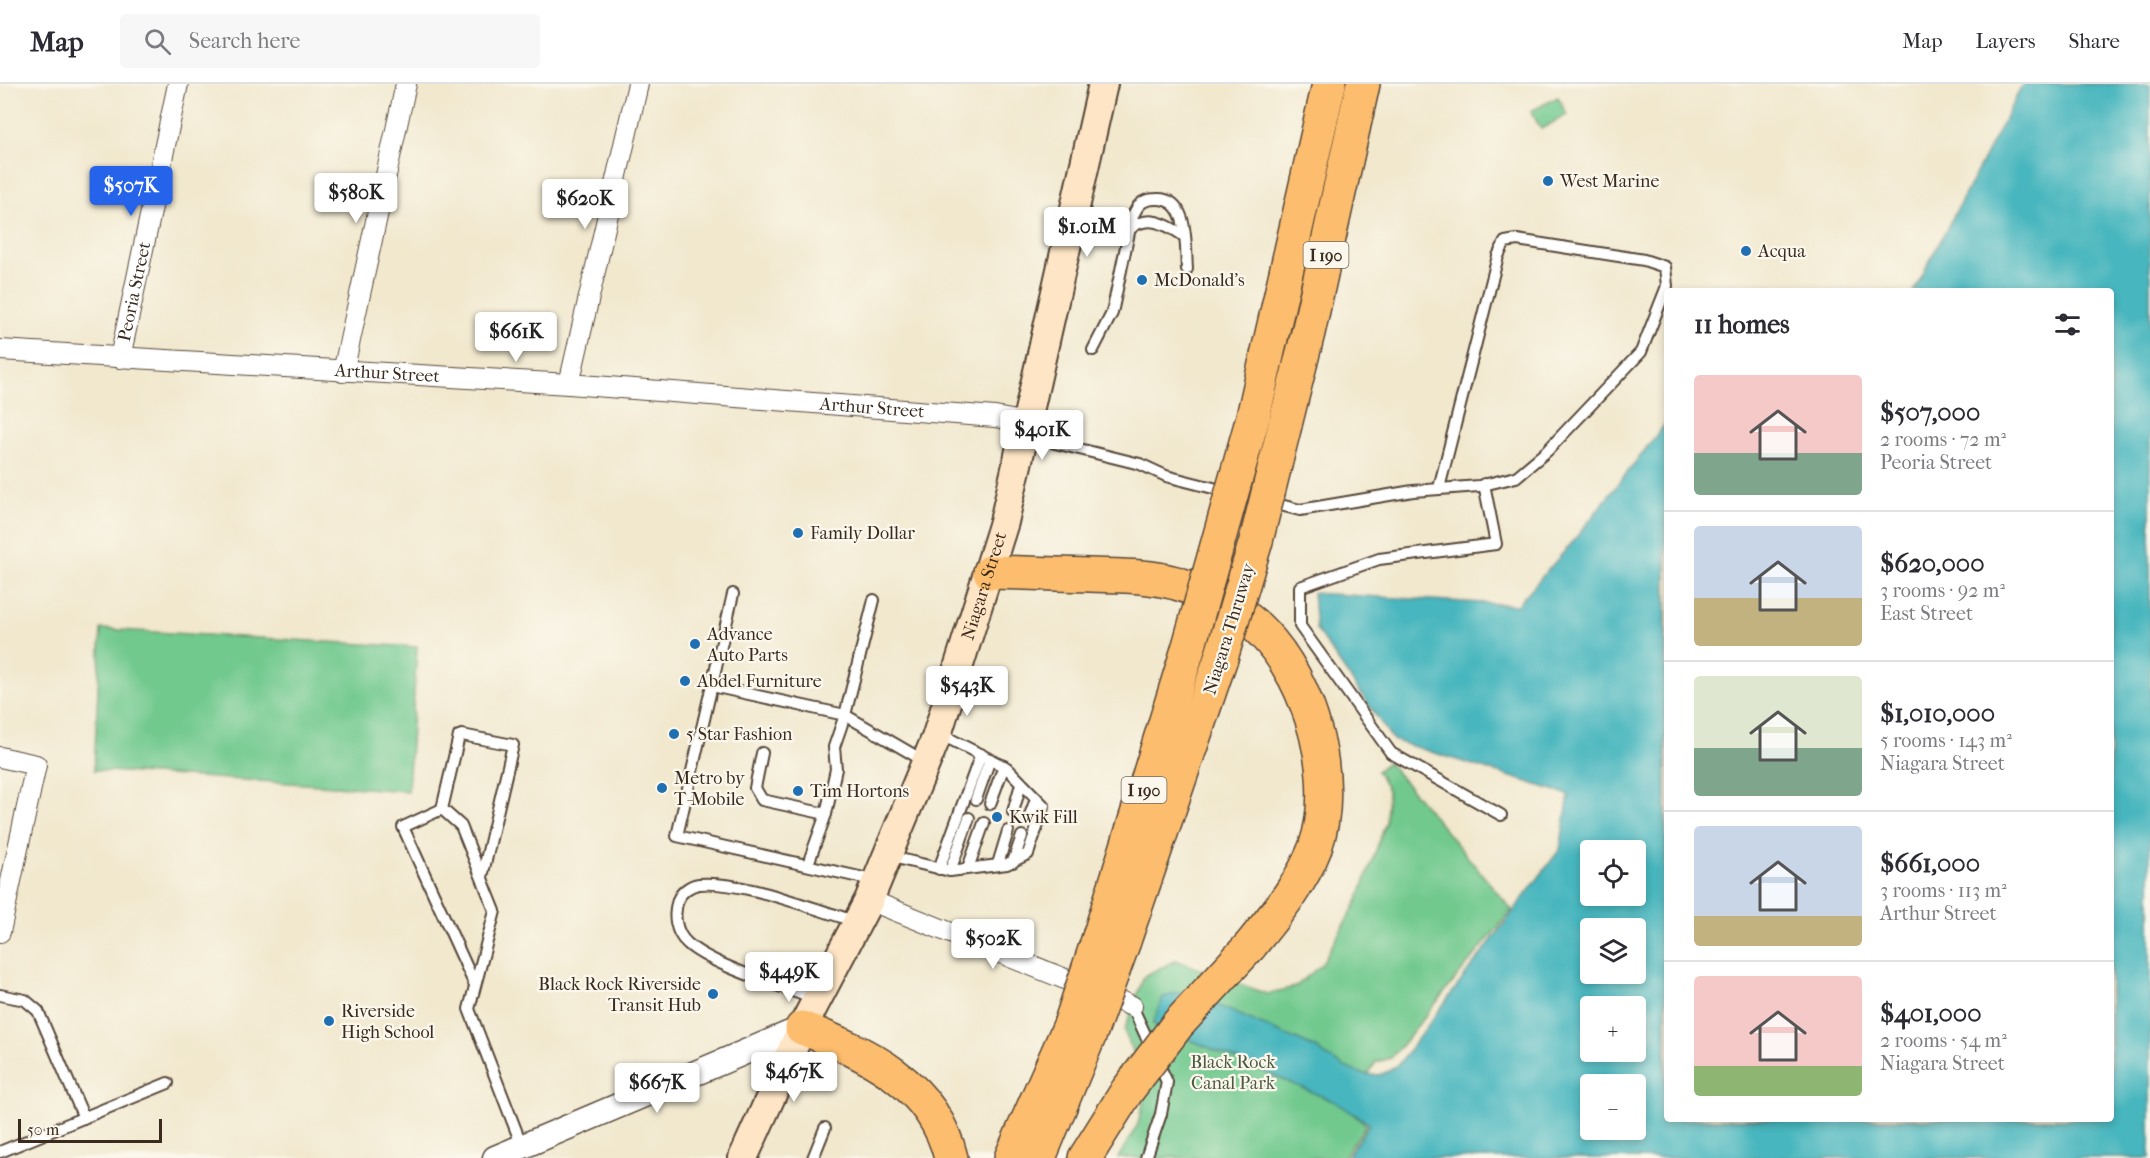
<!DOCTYPE html>
<meta charset="utf-8">
<style>
body{margin:0;font-family:"IM FELL French Canon",serif;background:#f7f7f7;color:#2b2b33;height:100vh;display:flex;flex-direction:column;font-size:22px;white-space:nowrap}
*{box-sizing:border-box;margin:0}
p{font-size:20px;color:#7c7c81}
.icon{flex:none;width:33px;height:33px;fill:none;stroke:currentColor;stroke-width:2;stroke-linecap:round;stroke-linejoin:round}
.map{position:relative;flex:1;overflow:hidden}
.sheet{position:absolute;left:1664px;top:204px;width:450px;height:834px;display:flex;flex-direction:column;background:#fff;border-radius:6px;box-shadow:0 3px 9px #0003}
.sheet>*{flex:none}
.buttons{position:absolute;left:1580px;top:756px;display:grid;gap:12px}
.buttons a{display:grid;place-items:center;width:66px;height:66px;border-radius:6px;background:#fff;box-shadow:0 3px 9px #0003;font-size:30px}
.scale{position:absolute;left:18px;bottom:15px;width:144px;box-sizing:border-box;padding-left:6px;border:3px solid #3b2a1e;border-top:0;font-size:16px;line-height:21px;white-space:nowrap;color:#3b2a1e;-webkit-text-stroke:4px #fbf7ec;paint-order:stroke}
.price{position:absolute;translate:-50% -51px;padding:0 14px;border-radius:6px;background:#fff;color:#222;font-size:20px;line-height:39px;filter:drop-shadow(0 2px 3px #0008)}
.price::after{content:'';position:absolute;left:50%;top:36px;width:18px;height:14px;margin-left:-9px;background:inherit;clip-path:polygon(0 0,100% 0,50% 100%)}
.price.on{background:#2563eb;color:#fff}
ul{padding:0;list-style:none}
li{display:flex;align-items:center;gap:18px;height:150px;padding:0 30px}
li+li{border-top:2px solid #e1e1e2}
li span{display:grid;place-items:center;flex:none;width:168px;height:120px;border-radius:6px;color:#555}
li>.icon{margin-inline-start:auto}
span .icon{width:72px;height:72px;fill:#fffc;stroke-width:1}
li b{font-size:26px}
h2{display:flex;justify-content:space-between;align-items:center;height:72px;padding:0 30px;font-size:26px}
header{display:flex;align-items:center;gap:36px;box-sizing:border-box;height:84px;padding:0 30px;background:#fff;border-bottom:2px solid #e1e1e2}
header strong{font-size:28px}
nav{display:flex;gap:33px;margin-inline-start:auto;font-size:21px}
.search{width:420px;height:54px;background:#f7f7f7;display:flex;align-items:center;gap:15px;box-sizing:border-box;padding:0 21px;border-radius:6px;color:#7c7c81;font-size:22px}
.map>svg:first-child{display:block}
.green{fill:#71c98e;stroke:#567a56;stroke-width:1.5}
.water{fill:#47b6be;stroke:#41706e;stroke-width:1.5;fill-rule:evenodd}
.lines{fill:none;stroke-linecap:round;stroke-linejoin:round}
.service-casing{stroke:#564638;stroke-width:14}
.minor-casing{stroke:#564638;stroke-width:22}
.tertiary-casing{stroke:#564638;stroke-width:27}
.secondary-casing{stroke:#564638;stroke-width:32}
.motorway-casing{stroke:#564638;stroke-width:36}
.service{stroke:#fff;stroke-width:10}
.minor{stroke:#fff;stroke-width:20}
.tertiary{stroke:#fff;stroke-width:24}
.secondary{stroke:#fee5c5;stroke-width:28}
.motorway{stroke:#fcbd6e;stroke-width:33}
.motorway-bridge-casing{stroke:#564638;stroke-width:36;stroke-linecap:butt}
.motorway-bridge{stroke:#fcbd6e;stroke-width:33}
.poi-dot{fill:#1f6fb2;stroke:#fbf7ec;stroke-width:2}
.labels{text-anchor:middle;stroke-width:4.5;stroke-linejoin:round;paint-order:stroke}
.shield{fill:#fbf7ec;stroke:#75685c;stroke-width:1.5}
.shield-label{font-size:16px;font-weight:bold;fill:#3b2a1e}
.poi-label{font-size:18px;fill:#3b2a1e;stroke:#fbf7ec;text-anchor:start}
.street-label{font-size:18px;fill:#3b2a1e;stroke:#fbf7ec}
.park-label{font-size:18px;fill:#4b5a40;stroke:#fbf7ec}
</style>
<header>
<strong>Map</strong>
<div class="search"><svg class="icon" aria-label="search" viewBox="0 0 24 24"><circle cx="10" cy="10" r="6"/><path d="M15 15l6 6"/></svg>Search here</div>
<nav><a>Map</a><a>Layers</a><a>Share</a></nav>
</header>
<div class="map">
<svg width="2150" height="1074" viewBox="0 0 2150 1074">
<rect width="100%" height="100%" fill="#fbf7ec"/>
<filter id="ink" filterUnits="userSpaceOnUse"><feTurbulence type="fractalNoise" baseFrequency=".0167" numOctaves="2"/><feDisplacementMap in="SourceGraphic" scale="12" xChannelSelector="R" yChannelSelector="G"/><feConvolveMatrix kernelMatrix="1 2 1 2 8 2 1 2 1" color-interpolation-filters="sRGB"/></filter>
<filter id="wash" filterUnits="userSpaceOnUse"><feTurbulence type="fractalNoise" baseFrequency=".008" numOctaves="4" result="noise"/><feDisplacementMap in="SourceGraphic" scale="24" xChannelSelector="R" yChannelSelector="G"/><feGaussianBlur stdDeviation="1.35" result="paint"/><feColorMatrix in="noise" values="0 0 0 0 0 0 0 0 0 0 0 0 0 0 0 0 0 1.4 0 .05"/><feComposite in="paint" operator="in"/></filter>
<g filter="url(#wash)">
<rect width="100%" height="100%" fill="#f1e8ce"/>
<g class="green">
<polygon points="1558,13 1567,31 1541,45 1531,27"/>
<polygon points="101,545 417,563 408,707 94,686"/>
<polygon points="1388,678 1512,826 1391,974 1376,978 1346,1024 1366,1041 1343,1074 1118,1074 1138,1040 1148,1000 1124,947 1144,892 1176,876 1267,910 1295,903 1321,881 1358,816 1386,738 1388,706 1377,687"/>
</g>
<path class="water" d="M2023 0H2150V1074H1346L1369 1040 1335 1018 1153 940 1163 913 1185 907 1318 965C1331 977 1358 992 1375 991 1386 991 1393 984 1401 977L1560 765 1569 711 1393 656 1316 545 1313 509 1517 521 1571 460 1666 339V1035H2110V207H1914ZM1590 766H1635V812H1590ZM1590 844H1635V890H1590ZM1590 922H1635V968H1590ZM1590 1000H1635V1046H1590Z"/>
</g>
<g filter="url(#ink)">
<g class="lines">
<defs>
<g id="service">
<path d="M1129 146C1146 129 1167 140 1184 152"/>
<path d="M1093 266 1112 229 1132 134C1137 122 1141 115 1156 115 1190 113 1185 162 1187 185"/>
<polyline points="1029,340 1055,359 1140,380 1166,392 1300,426 1413,407 1479,402 1516,393 1547,367 1641,268 1667,202 1665,183 1644,176 1517,156 1505,158 1498,172 1439,404"/>
<polyline points="1484,400 1496,460 1379,475 1300,503 1300,542 1391,669 1501,731"/>
<polyline points="733,510 677,752 877,797"/>
<polyline points="874,516 845,631 926,678"/>
<polyline points="712,602 845,631 834,663 836,685 826,730 808,780"/>
<polyline points="762,669 755,704 762,716 826,730"/>
<polyline points="976,715 990,675"/>
<polyline points="990,720 1004,682"/>
<polyline points="442,725 461,742 495,827 469,925 522,1062"/>
<polyline points="442,725 459,652 462,651 513,661 482,793"/>
<polyline points="442,725 403,743 474,899"/>
<polyline points="1013,728 1021,700"/>
<polyline points="1029,734 1036,715"/>
<polyline points="888,772 950,787 1007,780 1028,770 1044,722 1007,684 940,650"/>
<polyline points="1013,778 1022,752"/>
<polyline points="998,780 1008,747"/>
<polyline points="968,784 984,739"/>
<polyline points="939,785 981,670"/>
<polyline points="950,787 969,734"/>
<polyline points="0,911 25,916 38,927 84,1034"/>
<path d="M817 916C784 903 710 881 687 859 675 848 673 830 678 816 681 808 690 801 699 800 742 796 812 825 855 837"/>
<polyline points="1132,922 1167,998 1161,1030 1146,1074"/>
<polyline points="0,1068 168,999"/>
<polyline points="813,1074 825,1044"/>
</g>
<g id="minor">
<path id="s1" d="M0 266 569 300 995 333 1027 339"/>
<path id="s2" d="M120 274 178 0"/>
<polyline points="343,288 406,0"/>
<polyline points="569,300 638,0"/>
<polyline points="0,673 36,681 0,848"/>
<polyline points="869,816 1132,922"/>
</g>
<polyline id="tertiary" points="495,1074 802,944"/>
<g id="secondary">
<path id="s3" d="M743 1074 802 944 869 816 936 654 1004 438 1103 0"/>
</g>
<g id="motorway">
<polyline points="1253,333 1329,0"/>
<polyline points="1285,341 1308,249 1363,0"/>
<path d="M990 488C1023 489 1057 490 1090 491 1119 492 1147 491 1176 499 1206 508 1240 525 1262 548 1311 597 1339 698 1315 764 1301 801 1274 832 1250 862"/>
<polyline points="1100,850 1189,562"/>
<polyline points="1124,857 1221,574"/>
<path d="M802 944C868 970 933 999 951 1074"/>
<polyline points="1011,1074 1070,941"/>
<polyline points="1039,1074 1090,950"/>
<polyline points="1085,1074 1127,1007"/>
</g>
</defs>
<use href="#service" class="service-casing"/>
<use href="#minor" class="minor-casing"/>
<use href="#tertiary" class="tertiary-casing"/>
<use href="#secondary" class="secondary-casing"/>
<use href="#motorway" class="motorway-casing"/>
<use href="#service" class="service"/>
<use href="#minor" class="minor"/>
<use href="#tertiary" class="tertiary"/>
<use href="#secondary" class="secondary"/>
<use href="#motorway" class="motorway"/>
<defs>
<g id="motorway-bridge">
<polyline points="1189,562 1253,333"/>
<polyline points="1221,574 1256,457 1285,341"/>
<polyline points="1070,941 1100,850"/>
<polyline points="1090,950 1124,857"/>
<polyline points="1127,1007 1178,940 1250,862"/>
</g>
</defs>
<use href="#motorway-bridge" class="motorway-bridge-casing"/>
<use href="#motorway-bridge" class="motorway-bridge"/>
</g>
</g>
<g class="poi-dot">
<circle cx="1548" cy="97" r="6"/>
<circle cx="1746" cy="167" r="6"/>
<circle cx="1142" cy="196" r="6"/>
<circle cx="798" cy="449" r="6"/>
<circle cx="695" cy="560" r="6"/>
<circle cx="685" cy="597" r="6"/>
<circle cx="674" cy="650" r="6"/>
<circle cx="662" cy="704" r="6"/>
<circle cx="798" cy="707" r="6"/>
<circle cx="997" cy="733" r="6"/>
<circle cx="713" cy="910" r="6"/>
<circle cx="329" cy="937" r="6"/>
</g>
<g class="labels">
<g class="shield">
<rect x="1303.5" y="158" width="45" height="26" rx="4.5"/>
<rect x="1121.5" y="693" width="45" height="26" rx="4.5"/>
</g>
<g class="shield-label">
<text x="1326" y="177">I 190</text>
<text x="1144" y="712">I 190</text>
</g>
<g class="poi-label">
<text x="1560" y="103">West Marine</text>
<text x="1758" y="173">Acqua</text>
<text x="1154" y="202">McDonald's</text>
<text x="810" y="455">Family Dollar</text>
<text x="707" y="556">Advance<tspan x="707" dy="21">Auto Parts</tspan></text>
<text x="697" y="603">Abdel Furniture</text>
<text x="686" y="656">5 Star Fashion</text>
<text x="674" y="700">Metro by<tspan x="674" dy="21">T-Mobile</tspan></text>
<text x="810" y="713">Tim Hortons</text>
<text x="1009" y="739">Kwik Fill</text>
<text x="701" y="906" text-anchor="end">Black Rock Riverside<tspan x="701" dy="21">Transit Hub</tspan></text>
<text x="341" y="933">Riverside<tspan x="341" dy="21">High School</tspan></text>
</g>
<g class="street-label">
<text dy="6" stroke="none"><textPath href="#s2" startOffset="68">Peoria Street</textPath></text>
<text dy="6" stroke="none"><textPath href="#s1" startOffset="388">Arthur Street</textPath></text>
<text dy="6" stroke="none"><textPath href="#s1" startOffset="874">Arthur Street</textPath></text>
<text dy="6" stroke="none"><textPath href="#s3" startOffset="622">Niagara Street</textPath></text>
<text transform="translate(1229 545) rotate(-73)" y="6">Niagara Thruway</text>
</g>
<g class="park-label">
<text x="1233" y="984">Black Rock<tspan x="1233" dy="21">Canal Park</tspan></text>
</g>
</g>
</svg>
<div class="buttons">
<a><svg class="icon" aria-label="locate" viewBox="0 0 24 24"><circle cx="12" cy="12" r="6"/><path d="M12 2v4M12 18v4M2 12h4M18 12h4"/></svg></a>
<a><svg class="icon" aria-label="layers" viewBox="0 0 24 24"><path d="M12 4l9 5-9 5-9-5zM3 14l9 5 9-5"/></svg></a>
<a>+</a>
<a>−</a>
</div>
<div class="scale">50 m</div>
<b class="price on" style="left:131px;top:133px">$507K</b>
<b class="price" style="left:356px;top:140px">$580K</b>
<b class="price" style="left:585px;top:146px">$620K</b>
<b class="price" style="left:1087px;top:174px">$1.01M</b>
<b class="price" style="left:516px;top:279px">$661K</b>
<b class="price" style="left:1042px;top:377px">$401K</b>
<b class="price" style="left:967px;top:633px">$543K</b>
<b class="price" style="left:993px;top:886px">$502K</b>
<b class="price" style="left:789px;top:919px">$449K</b>
<b class="price" style="left:794px;top:1019px">$467K</b>
<b class="price" style="left:657px;top:1030px">$667K</b>
<section class="sheet">
<h2>11 homes<svg class="icon" aria-label="filters" viewBox="0 0 24 24"><path d="M4 7h16M4 17h16"/><circle cx="9" cy="7" r="2"/><circle cx="15" cy="17" r="2"/></svg></h2>
<ul>
<li><span style="background:linear-gradient(#f6c9c9 65%,#7fa58c 0)"><svg class="icon" aria-label="home" viewBox="0 0 24 24"><path d="M3 11l9-7 9 7M6 9v11h12V9"/></svg></span><div><b>$507,000</b><p>2 rooms · 72 m²</p><p>Peoria Street</p></div></li>
<li><span style="background:linear-gradient(#c9d6e8 60%,#c2b280 0)"><svg class="icon" aria-label="home" viewBox="0 0 24 24"><path d="M3 11l9-7 9 7M6 9v11h12V9"/></svg></span><div><b>$620,000</b><p>3 rooms · 92 m²</p><p>East Street</p></div></li>
<li><span style="background:linear-gradient(#dfe7d0 60%,#7fa58c 0)"><svg class="icon" aria-label="home" viewBox="0 0 24 24"><path d="M3 11l9-7 9 7M6 9v11h12V9"/></svg></span><div><b>$1,010,000</b><p>5 rooms · 143 m²</p><p>Niagara Street</p></div></li>
<li><span style="background:linear-gradient(#c9d6e8 75%,#c2b280 0)"><svg class="icon" aria-label="home" viewBox="0 0 24 24"><path d="M3 11l9-7 9 7M6 9v11h12V9"/></svg></span><div><b>$661,000</b><p>3 rooms · 113 m²</p><p>Arthur Street</p></div></li>
<li><span style="background:linear-gradient(#f6c9c9 75%,#8fb573 0)"><svg class="icon" aria-label="home" viewBox="0 0 24 24"><path d="M3 11l9-7 9 7M6 9v11h12V9"/></svg></span><div><b>$401,000</b><p>2 rooms · 54 m²</p><p>Niagara Street</p></div></li>
</ul>
</section>
</div>
